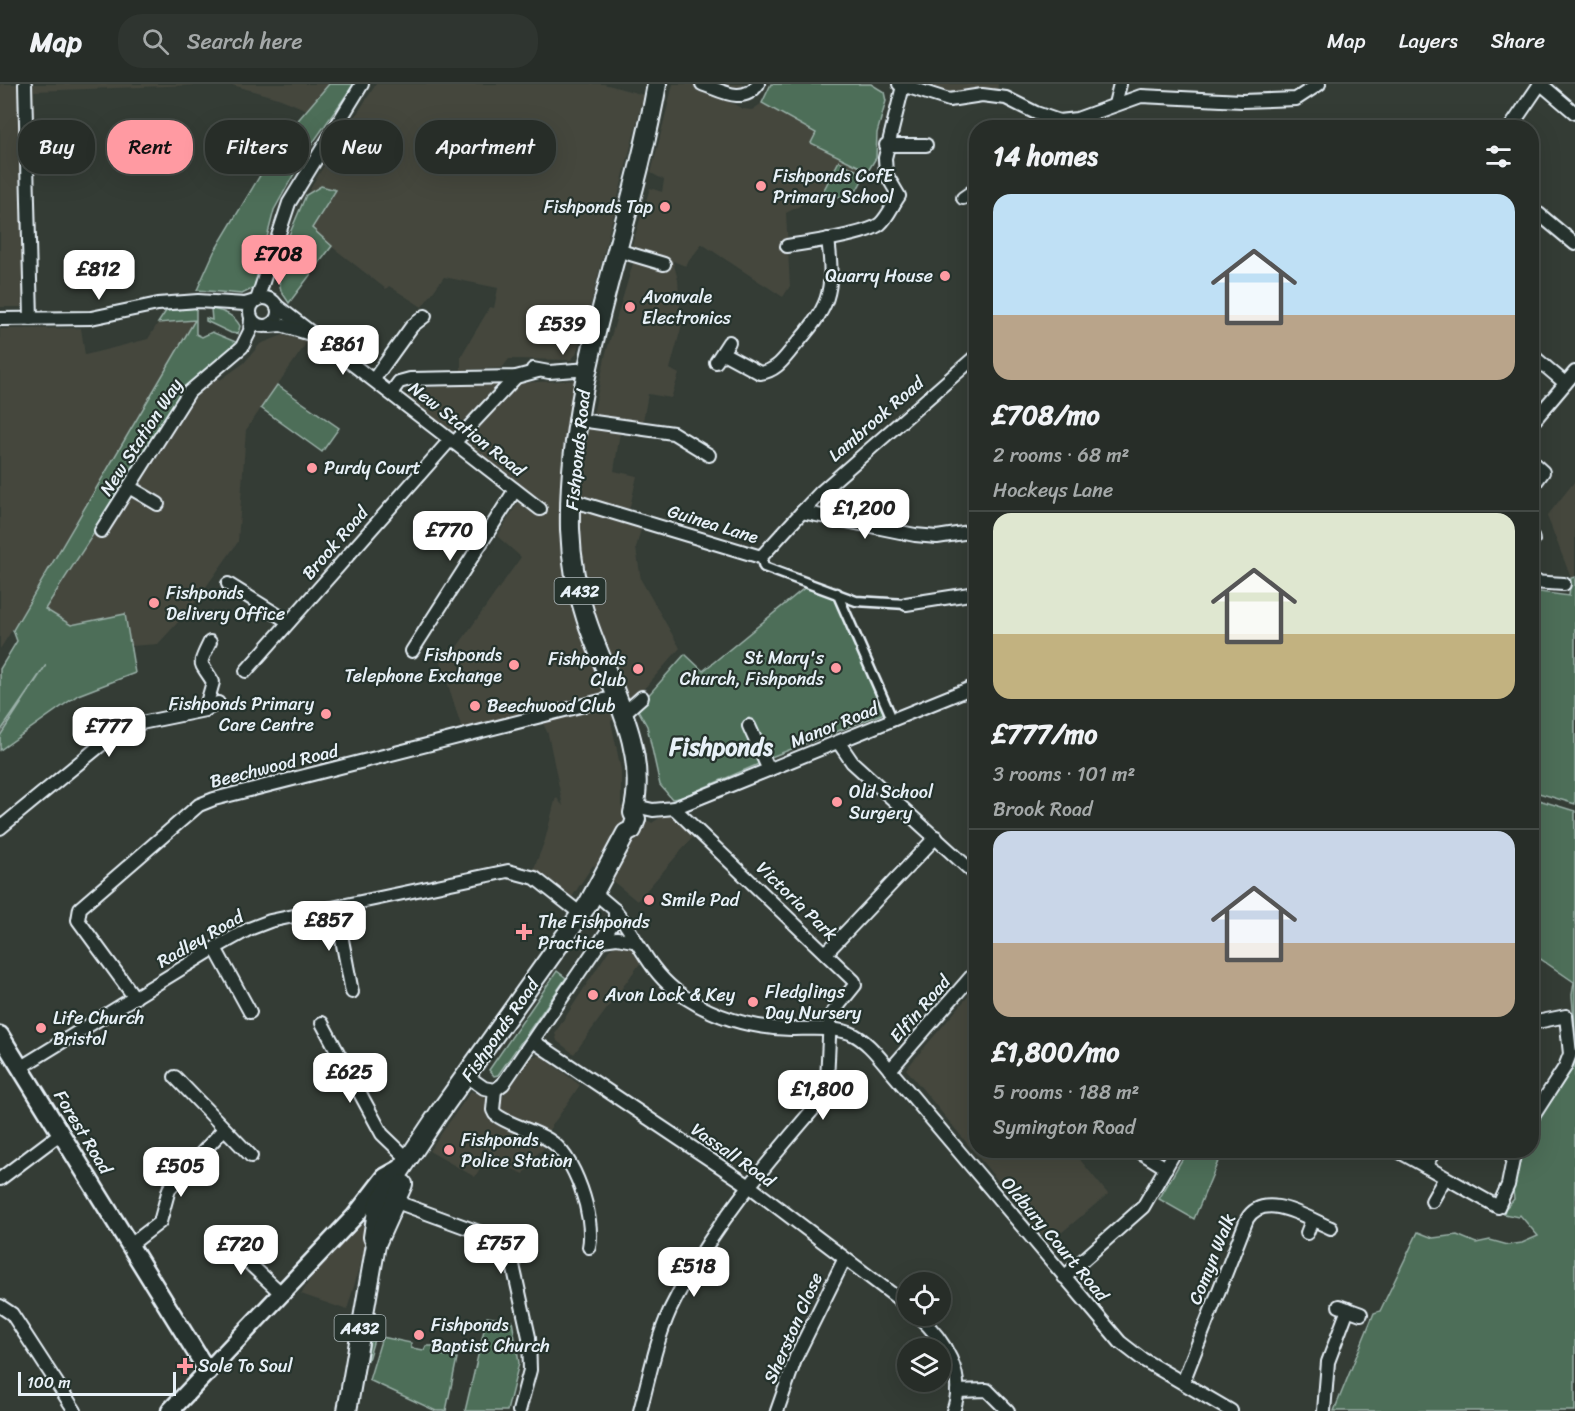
<!DOCTYPE html>
<meta charset="utf-8">
<style>
body{margin:0;font-family:Sriracha,sans-serif;background:#2f3530;color:#f1f3f6;height:100vh;display:flex;flex-direction:column;font-size:22px;white-space:nowrap}
*{box-sizing:border-box;margin:0}
p{font-size:20px;color:#a4a8a8}
.icon{flex:none;width:33px;height:33px;fill:none;stroke:currentColor;stroke-width:2;stroke-linecap:round;stroke-linejoin:round}
.map{position:relative;flex:1;overflow:hidden}
.details{position:absolute;left:969px;top:36px;width:570px;height:1038px;display:flex;flex-direction:column;background:#272d28;border-radius:24px;box-shadow:0 6px 24px #0002,0 0 0 2px #434945}
.details>*{flex:none}
.top-card{position:absolute;left:18px;top:36px;width:570px;height:54px;display:flex;gap:12px}
.fabs{position:absolute;left:897px;top:1188px;display:grid;gap:12px}
.fabs a{display:grid;place-items:center;width:54px;height:54px;border-radius:50%;background:#272d28;box-shadow:0 6px 24px #0002,0 0 0 2px #434945;font-size:30px}
.scale{position:absolute;left:18px;bottom:15px;width:158px;box-sizing:border-box;padding-left:6px;border:3px solid #e8f1f8;border-top:0;font-size:16px;line-height:21px;white-space:nowrap;color:#e8f1f8;-webkit-text-stroke:4px #26332d;paint-order:stroke}
.price{position:absolute;translate:-50% -51px;padding:0 14px;border-radius:12px;background:#fff;color:#222;font-size:20px;line-height:39px;filter:drop-shadow(0 2px 3px #0008)}
.price::after{content:'';position:absolute;left:50%;top:36px;width:18px;height:14px;margin-left:-9px;background:inherit;clip-path:polygon(0 0,100% 0,50% 100%)}
.price.active{background:#ff9aa2;color:#111}
ul{padding:0;list-style:none}
li{display:grid;align-content:center;gap:12px;height:318px;padding:0 24px}
li+li{border-top:2px solid #434945}
li span{display:grid;place-items:center;height:186px;border-radius:18px;color:#555}
li>.icon{margin-inline-start:auto}
span .icon{width:108px;height:108px;fill:#fffc;stroke-width:1}
li b{font-size:26px}
h2{display:flex;justify-content:space-between;align-items:center;height:72px;padding:0 24px;font-size:26px}
.tag{padding:0 21px;border-radius:24px;background:#272d28;box-shadow:0 6px 24px #0002,0 0 0 2px #434945;font-size:21px;line-height:54px}
.tag.active{background:#ff9aa2;color:#111}
header{display:flex;align-items:center;gap:36px;box-sizing:border-box;height:84px;padding:0 30px;background:#272d28;border-bottom:2px solid #434945}
header strong{font-size:28px}
nav{display:flex;gap:33px;margin-inline-start:auto;font-size:21px}
.search{width:420px;height:54px;background:#2f3530;display:flex;align-items:center;gap:15px;box-sizing:border-box;padding:0 21px;border-radius:24px;color:#a4a8a8;font-size:22px}
.map>svg:first-child{display:block}
.built{fill:#44473e}
.green{fill:#4d6e58;stroke:#9ab0a8;stroke-width:1.5}
.lines{fill:none;stroke-linecap:round;stroke-linejoin:round}
.pedestrian-casing{stroke:#e8f1f8;stroke-width:13}
.minor-casing{stroke:#e8f1f8;stroke-width:16}
.secondary-casing{stroke:#e8f1f8;stroke-width:21}
.primary-casing{stroke:#e8f1f8;stroke-width:22}
.pedestrian{stroke:#26332d;stroke-width:8}
.minor{stroke:#26332d;stroke-width:12}
.secondary{stroke:#26332d;stroke-width:16}
.primary{stroke:#26332d;stroke-width:18}
.poi-dot{fill:#ff9aa2;stroke:#26332d;stroke-width:2}
.labels{text-anchor:middle;stroke-width:4.5;stroke-linejoin:round;paint-order:stroke}
.shield{fill:#26332d;stroke:#aeb8bb;stroke-width:1.5}
.shield-label{font-size:16px;font-weight:bold;fill:#e8f1f8}
.poi-label{font-size:18px;fill:#e8f1f8;stroke:#26332d;text-anchor:start}
.street-label{font-size:18px;fill:#e8f1f8;stroke:#26332d}
.district-label{font-size:24px;font-weight:bold;fill:#e8f1f8;stroke:#26332d}
</style>
<header>
<strong>Map</strong>
<div class="search"><svg class="icon" aria-label="search" viewBox="0 0 24 24"><circle cx="10" cy="10" r="6"/><path d="M15 15l6 6"/></svg>Search here</div>
<nav><a>Map</a><a>Layers</a><a>Share</a></nav>
</header>
<div class="map">
<svg width="1575" height="1327" viewBox="0 0 1575 1327">
<rect width="100%" height="100%" fill="#343c35"/>
<filter id="ink" filterUnits="userSpaceOnUse"><feTurbulence type="fractalNoise" baseFrequency=".0167" numOctaves="2"/><feDisplacementMap in="SourceGraphic" scale="12" xChannelSelector="R" yChannelSelector="G"/><feConvolveMatrix kernelMatrix="1 2 1 2 8 2 1 2 1" color-interpolation-filters="sRGB"/></filter>
<g filter="url(#ink)">
<g class="built">
<polygon points="0,0 221,0 34,7 38,223 0,223"/>
<polygon points="229,0 329,0 307,26 281,15"/>
<polygon points="376,0 604,0 644,11 585,243 576,270 571,276 509,275 502,284 461,286 461,272 490,223 494,224 498,204 444,193 422,223 389,202 386,205 295,134 315,96"/>
<polygon points="673,0 749,0 740,5 730,2 724,15 743,25 752,26 762,19 771,0 871,0 884,8 886,17 877,49 876,74 854,111 811,116 786,129 790,202 783,213 702,160 685,182 673,177 678,196 680,225 684,233 670,285 679,290 671,314 648,310 643,337 593,331 606,269 637,166 631,164 650,104 662,108 664,96 651,89"/>
<polygon points="913,0 998,0 997,9 953,12"/>
<polygon points="196,235 35,510 0,565 0,245 81,244 85,271 148,255 158,239"/>
<polygon points="283,251 308,257 246,346 238,458 191,524 158,560 131,562 125,530 71,542 45,525 188,303 212,284 220,296 244,279 260,260"/>
<polygon points="577,296 569,344 596,343 620,348 614,387 637,392 629,427 602,418 600,425 641,445 636,464 641,496 680,564 642,607 637,624 611,637 621,686 621,722 652,739 662,732 673,729 695,751 637,817 593,781 572,813 533,787 545,756 556,713 563,722 548,650 539,631 463,648 438,569 457,563 521,473 497,452 524,409 404,311 417,304"/>
<polygon points="1575,397 1575,493 1571,494 1547,432"/>
<polygon points="620,858 628,859 641,878 574,970 557,957 555,949 609,866"/>
<polygon points="976,903 976,1066 1073,1067 1108,1110 1049,1159 906,985"/>
<polygon points="540,971 580,1001 549,1046 548,1061 535,1072 524,1090 486,1074 475,1093 429,1067 471,1007 499,1018 529,973"/>
<polygon points="361,1140 367,1146 364,1168 347,1226 301,1210 315,1188"/>
</g>
<g class="green">
<polygon points="329,0 354,0 305,70 274,126 254,204 242,210 197,206 214,168 282,55"/>
<polygon points="771,0 871,0 884,8 886,17 877,49 876,74 868,87 811,59 816,49 762,19"/>
<polygon points="839,77 865,91 854,111 819,115"/>
<polygon points="321,102 336,106 312,144 332,162 289,219 281,207 277,187 284,163 306,111"/>
<polygon points="196,224 196,250 202,253 212,248 238,259 188,303 45,525 71,541 125,530 135,589 78,611 0,666 0,652 46,581 0,648 0,585 17,557 13,546 195,236 158,239 166,227"/>
<path d="M211 225C224 227 234 231 240 242L238 250 231 249 206 237V234L212 236Z"/>
<polygon points="277,301 339,344 322,368 261,324"/>
<polygon points="1575,493 1575,720 1532,707 1532,507 1569,512 1571,494"/>
<polygon points="807,502 837,516 851,554 887,628 771,673 749,634 744,640 761,679 680,714 672,715 660,701 647,642 637,624 685,570 703,587"/>
<polygon points="1532,714 1575,727 1575,951 1572,911 1574,898 1532,869"/>
<polygon points="557,887 566,894 498,991 494,992 489,986"/>
<polygon points="1575,975 1575,1327 1334,1327 1374,1229 1380,1227 1418,1148 1433,1154 1457,1151 1476,1159 1490,1156 1508,1161 1522,1159 1538,1152 1520,1131 1518,1133 1504,1130 1505,1125 1514,1115 1512,1097 1521,1067 1532,1066 1534,1039"/>
<polygon points="1187,1067 1206,1067 1219,1075 1194,1135 1159,1115"/>
<polygon points="375,1227 377,1245 368,1276 367,1275"/>
<polygon points="487,1233 512,1237 519,1279 507,1327 465,1327"/>
<polygon points="382,1253 411,1259 411,1264 424,1266 426,1262 443,1262 441,1271 457,1274 446,1327 436,1327 369,1296"/>
</g>
<g class="lines">
<defs>
<g id="pedestrian">
<polyline points="761,473 764,483 856,517 906,520"/>
<polyline points="837,509 893,637"/>
</g>
<g id="minor">
<polyline points="25,0 31,235"/>
<path d="M702 0C722 7 743 21 758 0"/>
<polyline points="899,0 949,16 982,11 1006,14 1036,29 1059,37 1077,35 1141,12 1242,17 1296,15 1319,0"/>
<polyline points="1541,0 1575,29"/>
<polyline points="1115,20 1120,0"/>
<polyline points="1510,44 1540,0"/>
<polyline points="886,61 926,61"/>
<polyline points="963,114 976,105"/>
<polyline points="1539,130 1575,160"/>
<path d="M787 162C807 159 866 151 880 140 888 133 893 120 899 112L886 90 885 74 903 2"/>
<polyline points="617,166 664,180"/>
<circle cx="264" cy="228" r="14"/>
<polyline points="257,216 289,119 362,0"/>
<polyline points="277,222 540,425"/>
<polyline points="0,235 91,234 158,220 198,217 245,220 255,217"/>
<polyline points="270,242 281,241 307,249"/>
<path d="M723 269 760 289C776 287 783 276 793 264 829 223 835 210 828 155"/>
<polyline points="1532,271 1565,299"/>
<polyline points="716,278 729,258"/>
<polyline points="533,285 549,288 589,285"/>
<polyline points="374,295 412,242 425,232"/>
<polyline points="391,309 399,298 410,295 516,293 538,287"/>
<polyline points="580,336 673,349 709,371"/>
<polyline points="1532,339 1575,288"/>
<polyline points="454,359 516,293"/>
<polyline points="1532,378 1543,388 1532,403"/>
<polyline points="129,403 158,420"/>
<polyline points="571,416 761,473 802,428 915,451 937,453 976,447"/>
<polyline points="802,428 821,408 976,272"/>
<polyline points="101,447 189,308 242,263 250,247 251,235"/>
<polyline points="1532,453 1533,456"/>
<polyline points="1532,498 1564,500"/>
<polyline points="228,500 289,538"/>
<polyline points="906,520 976,509"/>
<polyline points="412,567 515,406"/>
<polyline points="246,587 450,356"/>
<path d="M205 626 213 598C200 576 197 584 210 558"/>
<polyline points="623,630 642,613"/>
<polyline points="749,642 769,686"/>
<polyline points="839,659 852,678 976,791"/>
<polyline points="635,722 653,726 674,724 976,602"/>
<polyline points="0,744 113,651 141,639 205,626 218,619"/>
<polyline points="336,824 352,908"/>
<path d="M615 826C637 853 647 884 675 906 709 932 749 944 791 945 810 945 832 943 850 949 867 956 879 973 890 986L1120 1258 1142 1275 1231 1327"/>
<polyline points="602,856 617,854 633,857"/>
<polyline points="215,864 250,928"/>
<polyline points="826,869 936,753"/>
<polyline points="135,914 78,836 80,824 199,721 214,715 616,613"/>
<polyline points="322,939 382,1050 408,1075"/>
<polyline points="1532,939 1566,932 1570,970 1565,983 1532,1034"/>
<polyline points="533,957 748,1101 908,1222"/>
<polyline points="21,983 215,864 249,845 270,837 508,787 535,794 581,830"/>
<polyline points="890,986 976,887"/>
<polyline points="467,992 484,1004 495,1006 503,1000 615,836 615,826 595,809"/>
<polyline points="175,993 251,1072"/>
<path d="M495 1006 493 1026 495 1030C510 1042 532 1045 549 1056 575 1072 595 1133 589 1163"/>
<polyline points="1137,1066 1166,1084"/>
<polyline points="1396,1066 1425,1082 1435,1066"/>
<polyline points="1425,1082 1498,1123 1508,1101 1515,1066"/>
<polyline points="0,1095 61,1049"/>
<polyline points="394,1117 495,1154 509,1163 529,1253 530,1286 519,1327"/>
<polyline points="1432,1117 1445,1094"/>
<polyline points="1307,1149 1312,1136"/>
<polyline points="220,1152 282,1210"/>
<polyline points="129,1162 160,1138 169,1105 223,1046"/>
<polyline points="1064,1193 1143,1123 1176,1066"/>
<polyline points="0,1222 12,1230 75,1327"/>
<polyline points="1339,1222 1361,1230"/>
<path d="M918 1232C944 1255 967 1291 953 1327"/>
<path d="M1183 1298 1247 1135C1264 1106 1307 1134 1331 1144"/>
<polyline points="957,1307 987,1306 1008,1327"/>
<path d="M640 1327C649 1294 656 1257 670 1226 708 1147 765 1081 822 1015L827 998 830 932 855 901 854 897 674 724"/>
<polyline points="777,1327 796,1273 844,1176"/>
<polyline points="1324,1327 1328,1278 1348,1225"/>
</g>
<g id="secondary">
<polyline points="0,951 208,1288"/>
<polyline points="170,1327 355,1132 385,1093 401,1084"/>
</g>
<g id="primary">
<path d="M376 1160 373 1153 378 1120 439 1029 588 820 626 749 632 746 636 735 633 729C650 661 606 597 586 534 577 507 571 474 570 445 567 293 631 148 657 0"/>
<polyline points="347,1327 376,1160 403,1100"/>
</g>
</defs>
<use href="#pedestrian" class="pedestrian-casing"/>
<use href="#minor" class="minor-casing"/>
<use href="#secondary" class="secondary-casing"/>
<use href="#primary" class="primary-casing"/>
<use href="#pedestrian" class="pedestrian"/>
<use href="#minor" class="minor"/>
<use href="#secondary" class="secondary"/>
<use href="#primary" class="primary"/>
</g>
</g>
<g class="poi-dot">
<circle cx="761" cy="102" r="6"/>
<circle cx="665" cy="123" r="6"/>
<circle cx="945" cy="192" r="6"/>
<circle cx="630" cy="223" r="6"/>
<circle cx="312" cy="384" r="6"/>
<circle cx="154" cy="519" r="6"/>
<circle cx="514" cy="581" r="6"/>
<circle cx="836" cy="584" r="6"/>
<circle cx="638" cy="585" r="6"/>
<circle cx="475" cy="622" r="6"/>
<circle cx="326" cy="630" r="6"/>
<circle cx="837" cy="718" r="6"/>
<circle cx="649" cy="816" r="6"/>
<path d="M521 839h6v6h6v6h-6v6h-6v-6h-6v-6h6z"/>
<circle cx="593" cy="911" r="6"/>
<circle cx="753" cy="918" r="6"/>
<circle cx="41" cy="944" r="6"/>
<circle cx="449" cy="1066" r="6"/>
<circle cx="419" cy="1251" r="6"/>
<path d="M182 1273h6v6h6v6h-6v6h-6v-6h-6v-6h6z"/>
</g>
<g class="labels">
<g class="shield">
<rect x="554.5" y="494" width="51" height="26" rx="4.5"/>
<rect x="334.5" y="1231" width="51" height="26" rx="4.5"/>
</g>
<g class="shield-label">
<text x="580" y="513">A432</text>
<text x="360" y="1250">A432</text>
</g>
<g class="poi-label">
<text x="773" y="98">Fishponds CofE<tspan x="773" dy="21">Primary School</tspan></text>
<text x="653" y="129" text-anchor="end">Fishponds Tap</text>
<text x="933" y="198" text-anchor="end">Quarry House</text>
<text x="642" y="219">Avonvale<tspan x="642" dy="21">Electronics</tspan></text>
<text x="324" y="390">Purdy Court</text>
<text x="166" y="515">Fishponds<tspan x="166" dy="21">Delivery Office</tspan></text>
<text x="502" y="577" text-anchor="end">Fishponds<tspan x="502" dy="21">Telephone Exchange</tspan></text>
<text x="824" y="580" text-anchor="end">St Mary's<tspan x="824" dy="21">Church, Fishponds</tspan></text>
<text x="626" y="581" text-anchor="end">Fishponds<tspan x="626" dy="21">Club</tspan></text>
<text x="314" y="626" text-anchor="end">Fishponds Primary<tspan x="314" dy="21">Care Centre</tspan></text>
<text x="487" y="628">Beechwood Club</text>
<text x="849" y="714">Old School<tspan x="849" dy="21">Surgery</tspan></text>
<text x="661" y="822">Smile Pad</text>
<text x="538" y="844">The Fishponds<tspan x="538" dy="21">Practice</tspan></text>
<text x="765" y="914">Fledglings<tspan x="765" dy="21">Day Nursery</tspan></text>
<text x="605" y="917">Avon Lock &amp; Key</text>
<text x="53" y="940">Life Church<tspan x="53" dy="21">Bristol</tspan></text>
<text x="461" y="1062">Fishponds<tspan x="461" dy="21">Police Station</tspan></text>
<text x="431" y="1247">Fishponds<tspan x="431" dy="21">Baptist Church</tspan></text>
<text x="198" y="1288">Sole To Soul</text>
</g>
<g class="street-label">
<text transform="translate(876 335) rotate(-41)" y="6">Lambrook Road</text>
<text transform="translate(467 345) rotate(38)" y="6">New Station Road</text>
<text transform="translate(141 353) rotate(-57)" y="6">New Station Way</text>
<text transform="translate(578 366) rotate(-84)" y="6">Fishponds Road</text>
<text transform="translate(713 440) rotate(17)" y="6">Guinea Lane</text>
<text transform="translate(335 459) rotate(-49)" y="6">Brook Road</text>
<text transform="translate(834 641) rotate(-22)" y="6">Manor Road</text>
<text transform="translate(274 682) rotate(-14)" y="6">Beechwood Road</text>
<text transform="translate(797 817) rotate(44)" y="6">Victoria Park</text>
<text transform="translate(200 855) rotate(-30)" y="6">Radley Road</text>
<text transform="translate(920 925) rotate(-49)" y="6">Elfin Road</text>
<text transform="translate(500 946) rotate(-55)" y="6">Fishponds Road</text>
<text transform="translate(83 1048) rotate(59)" y="6">Forest Road</text>
<text transform="translate(733 1071) rotate(35)" y="6">Vassall Road</text>
<text transform="translate(1055 1155) rotate(50)" y="6">Oldbury Court Road</text>
<text transform="translate(1212 1175) rotate(-68)" y="6">Comyn Walk</text>
<text transform="translate(793 1244) rotate(-66)" y="6">Sherston Close</text>
</g>
<g class="district-label">
<text x="721" y="671">Fishponds</text>
</g>
</g>
</svg>
<div class="fabs">
<a><svg class="icon" aria-label="locate" viewBox="0 0 24 24"><circle cx="12" cy="12" r="6"/><path d="M12 2v4M12 18v4M2 12h4M18 12h4"/></svg></a>
<a><svg class="icon" aria-label="layers" viewBox="0 0 24 24"><path d="M12 4l9 5-9 5-9-5zM3 14l9 5 9-5"/></svg></a>
</div>
<div class="scale">100 m</div>
<b class="price active" style="left:279px;top:202px">£708</b>
<b class="price" style="left:99px;top:217px">£812</b>
<b class="price" style="left:563px;top:272px">£539</b>
<b class="price" style="left:343px;top:292px">£861</b>
<b class="price" style="left:865px;top:456px">£1,200</b>
<b class="price" style="left:450px;top:478px">£770</b>
<b class="price" style="left:109px;top:674px">£777</b>
<b class="price" style="left:329px;top:868px">£857</b>
<b class="price" style="left:350px;top:1020px">£625</b>
<b class="price" style="left:823px;top:1037px">£1,800</b>
<b class="price" style="left:181px;top:1114px">£505</b>
<b class="price" style="left:501px;top:1191px">£757</b>
<b class="price" style="left:241px;top:1192px">£720</b>
<b class="price" style="left:694px;top:1214px">£518</b>
<div class="top-card">
<a class="tag">Buy</a>
<a class="tag active">Rent</a>
<a class="tag">Filters</a>
<a class="tag">New</a>
<a class="tag">Apartment</a>
</div>
<section class="details">
<h2>14 homes<svg class="icon" aria-label="filters" viewBox="0 0 24 24"><path d="M4 7h16M4 17h16"/><circle cx="9" cy="7" r="2"/><circle cx="15" cy="17" r="2"/></svg></h2>
<ul>
<li><span style="background:linear-gradient(#bfe0f5 65%,#b9a48a 0)"><svg class="icon" aria-label="home" viewBox="0 0 24 24"><path d="M3 11l9-7 9 7M6 9v11h12V9"/></svg></span><div><b>£708/mo</b><p>2 rooms · 68 m²</p><p>Hockeys Lane</p></div></li>
<li><span style="background:linear-gradient(#dfe7d0 65%,#c2b280 0)"><svg class="icon" aria-label="home" viewBox="0 0 24 24"><path d="M3 11l9-7 9 7M6 9v11h12V9"/></svg></span><div><b>£777/mo</b><p>3 rooms · 101 m²</p><p>Brook Road</p></div></li>
<li><span style="background:linear-gradient(#c9d6e8 60%,#b9a48a 0)"><svg class="icon" aria-label="home" viewBox="0 0 24 24"><path d="M3 11l9-7 9 7M6 9v11h12V9"/></svg></span><div><b>£1,800/mo</b><p>5 rooms · 188 m²</p><p>Symington Road</p></div></li>
</ul>
</section>
</div>
